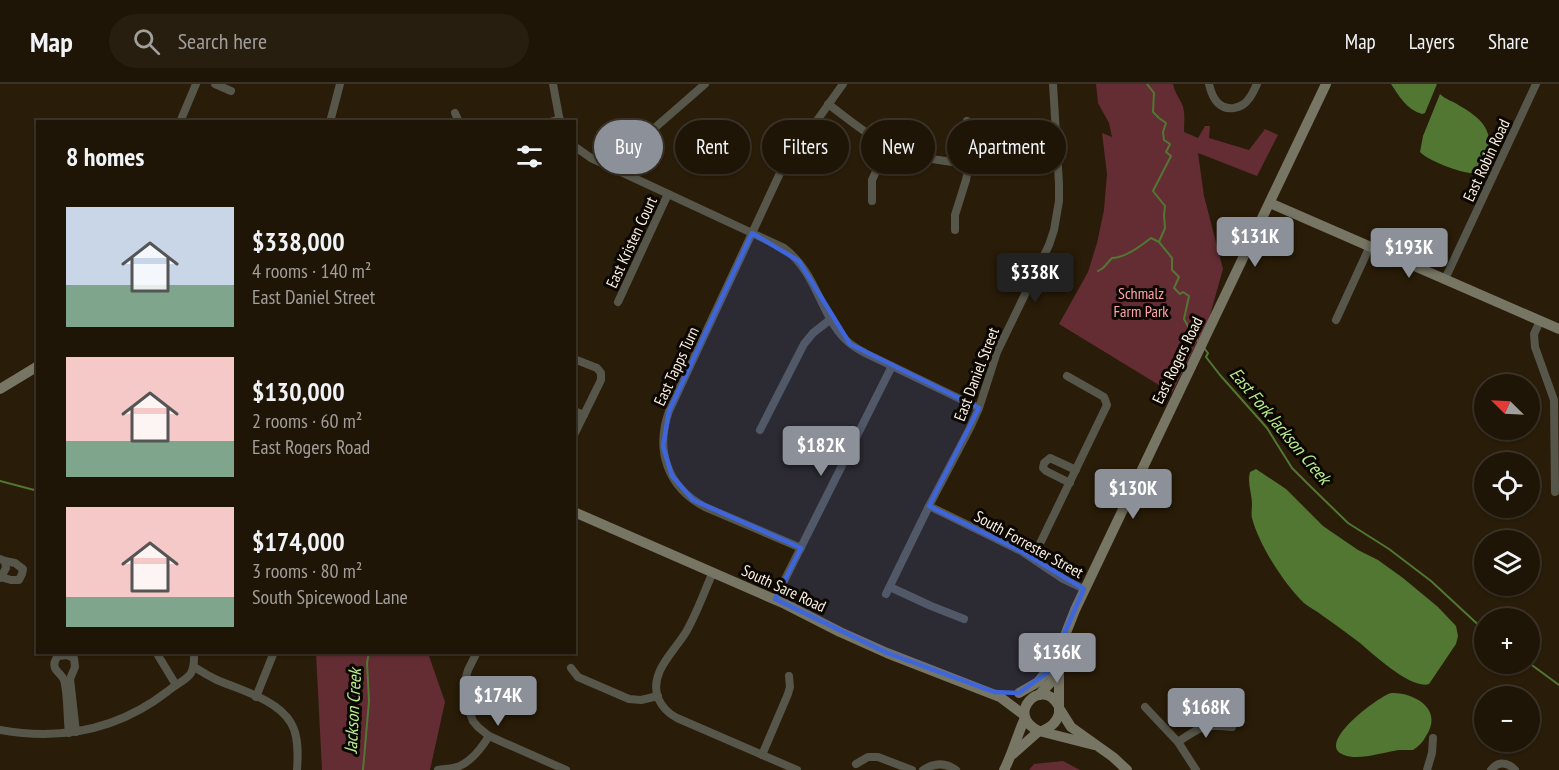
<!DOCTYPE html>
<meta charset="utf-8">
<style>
body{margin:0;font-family:"PT Sans Narrow",sans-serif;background:#271e10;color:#f1f3f6;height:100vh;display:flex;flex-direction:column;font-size:22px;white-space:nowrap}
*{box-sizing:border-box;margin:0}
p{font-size:20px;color:#a19f9b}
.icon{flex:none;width:33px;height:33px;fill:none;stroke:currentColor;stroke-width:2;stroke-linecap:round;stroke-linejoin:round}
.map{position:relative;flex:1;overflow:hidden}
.side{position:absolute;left:36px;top:36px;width:540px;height:534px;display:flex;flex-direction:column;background:#1f1506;border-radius:0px;box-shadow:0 2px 4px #0004,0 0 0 2px #3c3428}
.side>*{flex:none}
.hud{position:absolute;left:594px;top:36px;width:570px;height:54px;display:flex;gap:12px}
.needle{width:39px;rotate:294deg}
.tools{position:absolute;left:1474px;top:290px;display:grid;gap:12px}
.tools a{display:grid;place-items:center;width:66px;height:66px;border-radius:50%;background:#1f1506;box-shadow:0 2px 4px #0004,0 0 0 2px #3c3428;font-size:30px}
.price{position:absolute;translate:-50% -51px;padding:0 14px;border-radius:6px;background:#8c9099;color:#fff;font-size:20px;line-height:39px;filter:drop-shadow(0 2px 3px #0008)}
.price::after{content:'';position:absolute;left:50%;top:36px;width:18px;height:14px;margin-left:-9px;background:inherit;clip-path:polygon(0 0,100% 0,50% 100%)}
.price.active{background:#222;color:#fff}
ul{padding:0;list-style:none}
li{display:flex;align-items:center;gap:18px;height:150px;padding:0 30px}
li span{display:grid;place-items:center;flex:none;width:168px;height:120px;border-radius:0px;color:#555}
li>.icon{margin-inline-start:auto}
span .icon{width:72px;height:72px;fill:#fffc;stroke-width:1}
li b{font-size:26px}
h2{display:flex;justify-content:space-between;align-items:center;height:72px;padding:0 30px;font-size:26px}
.tag{padding:0 21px;border-radius:27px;background:#1f1506;box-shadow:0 2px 4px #0004,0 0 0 2px #3c3428;font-size:21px;line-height:54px}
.tag.active{background:#8c9099;color:#fff}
header{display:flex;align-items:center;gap:36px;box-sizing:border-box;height:84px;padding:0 30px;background:#1f1506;border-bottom:2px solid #3c3428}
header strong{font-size:28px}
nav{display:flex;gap:33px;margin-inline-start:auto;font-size:21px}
.search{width:420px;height:54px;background:#271e10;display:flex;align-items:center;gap:15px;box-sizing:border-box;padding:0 21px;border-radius:33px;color:#a19f9b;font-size:22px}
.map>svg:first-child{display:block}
.green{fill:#642d34}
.water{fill:#517733}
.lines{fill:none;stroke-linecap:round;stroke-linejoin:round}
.stream{stroke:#517733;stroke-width:2}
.street{stroke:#57564b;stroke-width:8}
.secondary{stroke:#777564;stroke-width:10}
.marked{fill:#3e66da;fill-opacity:0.2;stroke:#3e66da;stroke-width:4.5;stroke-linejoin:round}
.labels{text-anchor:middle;stroke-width:6;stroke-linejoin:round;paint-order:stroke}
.street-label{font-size:16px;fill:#faf1e5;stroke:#0d0702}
.park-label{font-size:16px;fill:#ffa3ac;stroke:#0d0702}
.water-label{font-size:18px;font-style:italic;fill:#b6ee8e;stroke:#0d0702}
</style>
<header>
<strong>Map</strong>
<div class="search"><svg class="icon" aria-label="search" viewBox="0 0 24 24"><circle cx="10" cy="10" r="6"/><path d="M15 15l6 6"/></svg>Search here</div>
<nav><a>Map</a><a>Layers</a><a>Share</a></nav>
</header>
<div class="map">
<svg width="1559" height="686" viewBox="0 0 1559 686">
<rect width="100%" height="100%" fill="#291c08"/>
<g class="green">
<path d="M1096 0H1173C1175 8 1177 11 1181 18 1186 27 1184 38 1184 48L1198 54 1205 42H1210L1209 54 1249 66 1265 45 1278 51 1257 92 1198 69 1204 112 1223 185 1203 256H1198L1172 309 1059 240 1088 188 1097 159 1104 126 1107 90 1102 49 1112 53 1109 39 1098 19Z"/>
<polygon points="316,569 428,569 445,618 430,686 322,686"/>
<polygon points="1063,677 1080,686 1029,686 1034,680"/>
</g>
<g class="water">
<path d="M1391 0H1437L1425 29 1422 30C1407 26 1399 12 1391 0Z"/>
<path d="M1440 10C1446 16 1453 17 1460 22 1492 40 1497 57 1478 89 1467 92 1428 77 1420 68L1423 52Z"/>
<path d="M1256 385 1286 405 1323 442 1358 466 1378 476 1403 494 1438 523 1456 542 1458 552 1456 560 1429 600C1412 606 1374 571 1360 559 1348 550 1336 541 1323 532 1317 527 1310 524 1304 519 1284 500 1259 461 1252 434 1251 429 1252 425 1252 420 1252 409 1247 400 1250 388Z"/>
<path d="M1391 609C1415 608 1444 626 1426 652 1423 658 1419 662 1413 666 1408 666 1404 666 1399 666 1384 668 1358 677 1344 671 1314 660 1379 612 1391 609Z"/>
</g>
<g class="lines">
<g class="stream">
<polyline points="1159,158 1172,174 1172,186 1179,193 1174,204 1180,210 1183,208 1189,212 1184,235 1193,251 1199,258"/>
<path d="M1098 187 1103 184 1112 174C1124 174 1141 162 1151 154L1159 158 1165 144 1164 131 1165 122 1153 107 1171 72 1166 68 1170 60 1164 56 1163 48 1166 39 1159 34 1153 28 1154 9 1147 0"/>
<polyline points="1204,264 1208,269 1206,273 1220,291 1267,344 1292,384 1309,401 1348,439 1389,465 1431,497 1485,547"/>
<polyline points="0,397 38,407"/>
<polyline points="1529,579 1559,601"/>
<polyline points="363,686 369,617 367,579 369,568"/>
</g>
<g class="street">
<polyline points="215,0 231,7"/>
<polyline points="553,0 560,38"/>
<path d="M1209 0C1212 13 1218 26 1234 24 1239 23 1244 21 1247 17 1252 12 1254 6 1257 0"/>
<path d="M828 20C847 34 866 50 886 61 911 75 941 76 969 80"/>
<polyline points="455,29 459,38"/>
<polyline points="180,38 196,0"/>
<polyline points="330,38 340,0"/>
<polyline points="550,38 560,35"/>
<path d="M574 62 591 74 784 164C818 190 819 229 846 256 852 262 858 265 865 269L979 324"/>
<polyline points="626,90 640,63 650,48 705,0"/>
<polyline points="872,117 872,96 888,62"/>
<polyline points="955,146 955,131 966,96 969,80 970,60 967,37"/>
<polyline points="1445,195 1536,0"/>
<polyline points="618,218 668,110"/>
<polyline points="1336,236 1370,162"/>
<polyline points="1540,237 1534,250 1535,263 1554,316 1555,408"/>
<polyline points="574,275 597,284 601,289 601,296 574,351"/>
<polyline points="574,327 584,331"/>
<polyline points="760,346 804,260 813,249 831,235"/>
<polyline points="1070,399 1046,387 1043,384 1044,379 1050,374 1076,386"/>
<polyline points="929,422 1021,467 1063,495 1084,505"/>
<path d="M801 464 705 423C667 403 655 366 669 327L781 87 843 0"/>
<polyline points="1033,474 1107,321 1104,313 1067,292"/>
<polyline points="0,475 5,477 6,484 1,493"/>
<path d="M713 488C704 508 697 529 686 548 674 568 649 588 658 614 662 623 669 630 677 634L797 686"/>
<polyline points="0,494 1,493 11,496 19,496 22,490 23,485 15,479 5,477"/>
<polyline points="890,503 931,522 964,535"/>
<polyline points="886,510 929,422 970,344 979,324 997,268 1049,161 1054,146 1059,117 1059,100 1053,0"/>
<polyline points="775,515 892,282"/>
<polyline points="156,568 176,601"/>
<polyline points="477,568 468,586 464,600 466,619 473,637 478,643 489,652 566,686"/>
<path d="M194 583C201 587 208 592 215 595 239 606 277 615 291 639 299 652 298 672 297 686"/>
<polyline points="571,584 578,593 629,615 641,616 658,612"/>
<polyline points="256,613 274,568"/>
<polyline points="1145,623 1178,658 1196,686"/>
<path d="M0 646C62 657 118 646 168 607 186 592 195 597 194 568"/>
<path d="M69 649C67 634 68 610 64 596 61 588 48 585 58 572L67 571 74 574 75 583 70 595 76 648"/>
<path d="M1178 658C1201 642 1204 640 1232 643"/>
<polyline points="762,671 788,610 790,603 789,592"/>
<polyline points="856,680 868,673 878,673 912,686"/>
<path d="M438 686C443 685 448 685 453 684 469 681 481 665 489 652"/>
<path d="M923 686C934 679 945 678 956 686"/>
<polyline points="1427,686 1432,669 1433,654"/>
<path d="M1491 686C1498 677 1508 678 1515 686"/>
</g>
<g class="secondary">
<polyline points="1270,119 1559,245"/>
<polyline points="0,305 38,282"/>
<polyline points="574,428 785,520 840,548 887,569 1000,613 1024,631"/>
<polyline points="1019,609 1038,598 1055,577"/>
<polyline points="1039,611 1051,598 1055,590 1064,554 1075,526 1326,0"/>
<path d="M1058 621C1041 592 1004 631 1039 647L1094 661"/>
<polyline points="1059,624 1071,643 1113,673 1127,686"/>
<path d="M1042 647C1050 643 1056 640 1059 630V587"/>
<polyline points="1013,670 1039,647"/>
<path d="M1004 686C1013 669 1017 651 1025 634"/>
</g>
</g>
<path class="marked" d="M752 149 799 177 850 260 979 324 929 422 1021 467 1084 505 1047 589 1019 609 994 608 887 569 775 515 801 464 693 416 672 392 663 362 669 327Z"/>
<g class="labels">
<g class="street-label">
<text transform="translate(1486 76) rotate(-65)" y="6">East Robin Road</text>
<text transform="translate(631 158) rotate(-65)" y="6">East Kristen Court</text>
<text transform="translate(1177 276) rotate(-64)" y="6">East Rogers Road</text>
<text transform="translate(676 282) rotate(-65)" y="6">East Tapps Turn</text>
<text transform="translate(976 290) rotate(-69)" y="6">East Daniel Street</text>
<text transform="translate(1029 460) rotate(29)" y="6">South Forrester Street</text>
<text transform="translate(784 504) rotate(25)" y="6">South Sare Road</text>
</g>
<g class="park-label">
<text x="1141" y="215">Schmalz<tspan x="1141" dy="18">Farm Park</tspan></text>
</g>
<g class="water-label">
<text transform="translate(1280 342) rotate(50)" y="6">East Fork Jackson Creek</text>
<text transform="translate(353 627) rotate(-87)" y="6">Jackson Creek</text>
</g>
</g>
</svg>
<div class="tools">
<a><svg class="needle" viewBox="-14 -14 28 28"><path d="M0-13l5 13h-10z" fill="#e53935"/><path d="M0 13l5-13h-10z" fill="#a19f9b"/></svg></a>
<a><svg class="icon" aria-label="locate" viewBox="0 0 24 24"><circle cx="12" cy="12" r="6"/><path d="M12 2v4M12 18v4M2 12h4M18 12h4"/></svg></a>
<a><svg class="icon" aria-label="layers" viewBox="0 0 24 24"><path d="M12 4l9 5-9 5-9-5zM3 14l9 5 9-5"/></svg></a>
<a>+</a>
<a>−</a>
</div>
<b class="price" style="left:1255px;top:184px">$131K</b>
<b class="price" style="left:1409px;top:195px">$193K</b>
<b class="price active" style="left:1035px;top:220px">$338K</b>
<b class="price" style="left:821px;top:393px">$182K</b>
<b class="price" style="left:1133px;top:436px">$130K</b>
<b class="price" style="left:1057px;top:600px">$136K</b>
<b class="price" style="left:498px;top:643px">$174K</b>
<b class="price" style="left:1206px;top:655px">$168K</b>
<div class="hud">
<a class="tag active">Buy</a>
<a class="tag">Rent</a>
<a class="tag">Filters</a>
<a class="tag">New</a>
<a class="tag">Apartment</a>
</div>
<section class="side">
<h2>8 homes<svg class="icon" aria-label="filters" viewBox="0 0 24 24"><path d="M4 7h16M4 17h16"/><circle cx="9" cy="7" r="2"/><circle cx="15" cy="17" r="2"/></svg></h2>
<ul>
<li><span style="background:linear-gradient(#c9d6e8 65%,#7fa58c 0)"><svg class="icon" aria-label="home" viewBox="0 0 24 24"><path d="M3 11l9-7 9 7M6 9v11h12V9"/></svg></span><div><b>$338,000</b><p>4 rooms · 140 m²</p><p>East Daniel Street</p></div></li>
<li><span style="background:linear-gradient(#f6c9c9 70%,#7fa58c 0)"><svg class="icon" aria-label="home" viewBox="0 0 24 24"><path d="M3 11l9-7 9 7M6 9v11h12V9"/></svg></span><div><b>$130,000</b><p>2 rooms · 60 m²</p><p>East Rogers Road</p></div></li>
<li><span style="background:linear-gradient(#f6c9c9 75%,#7fa58c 0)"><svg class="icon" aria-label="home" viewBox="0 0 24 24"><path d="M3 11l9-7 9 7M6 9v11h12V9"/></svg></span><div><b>$174,000</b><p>3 rooms · 80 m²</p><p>South Spicewood Lane</p></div></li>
</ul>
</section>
</div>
